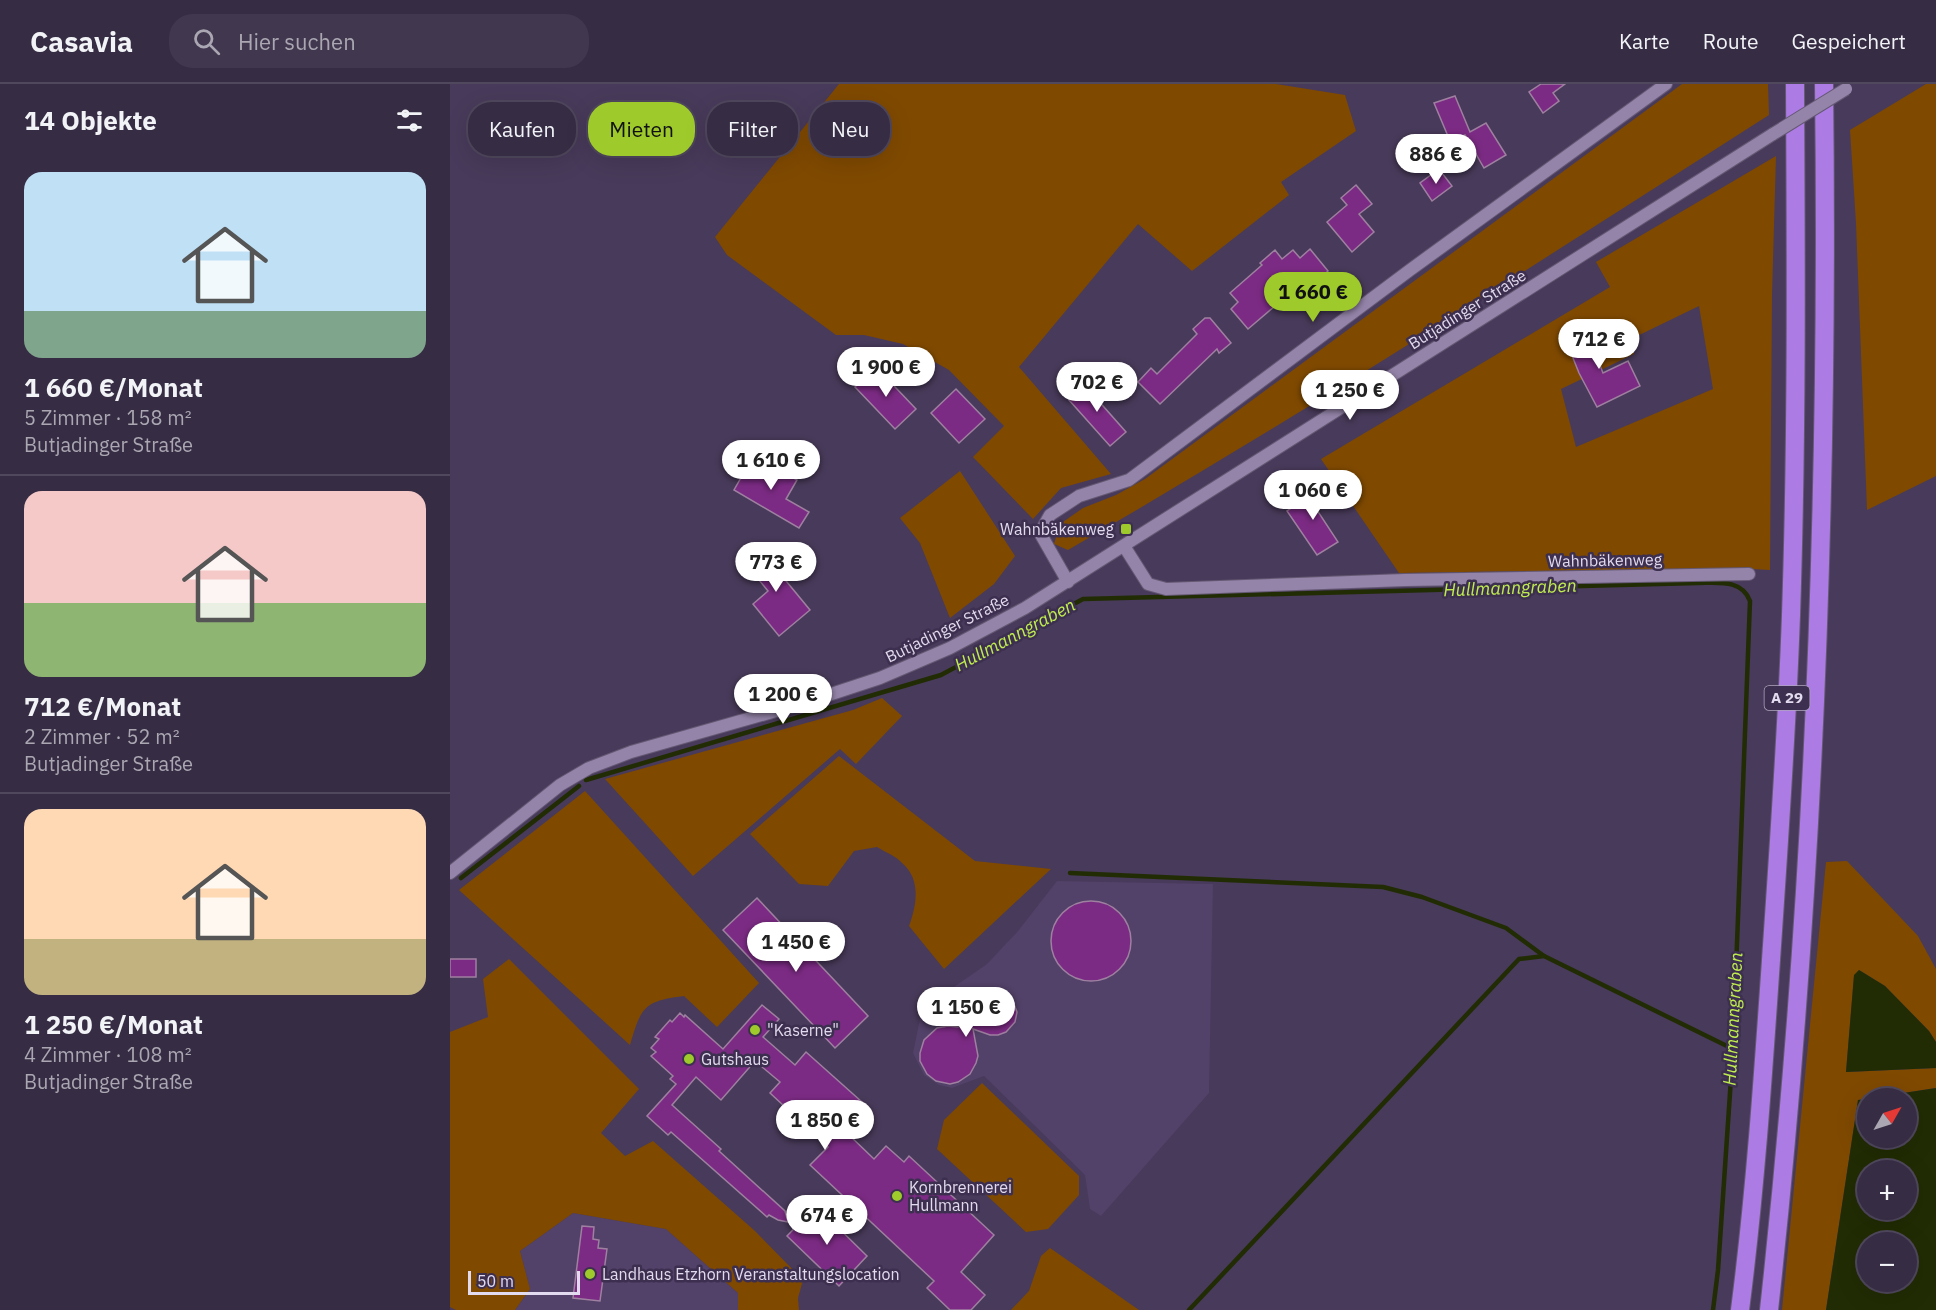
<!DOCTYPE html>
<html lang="de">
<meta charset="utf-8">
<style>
body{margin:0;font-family:"IBM Plex Sans",sans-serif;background:#41384f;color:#f1f3f6;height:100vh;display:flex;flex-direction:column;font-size:22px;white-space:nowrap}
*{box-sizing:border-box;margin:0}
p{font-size:20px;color:#aaa7b2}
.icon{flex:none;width:33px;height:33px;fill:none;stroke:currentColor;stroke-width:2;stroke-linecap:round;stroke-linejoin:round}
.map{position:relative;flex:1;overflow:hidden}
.panel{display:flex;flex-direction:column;background:#362c44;width:450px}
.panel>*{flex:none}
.top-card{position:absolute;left:18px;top:18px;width:570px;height:54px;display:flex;gap:12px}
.needle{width:39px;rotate:51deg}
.controls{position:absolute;left:1407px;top:1004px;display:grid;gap:12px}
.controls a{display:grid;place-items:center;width:60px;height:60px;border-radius:50%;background:#362c44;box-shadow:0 6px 24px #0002,0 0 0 2px #50485d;font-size:30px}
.scale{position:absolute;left:18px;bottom:15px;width:112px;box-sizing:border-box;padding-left:6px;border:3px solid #e2daee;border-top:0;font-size:16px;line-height:21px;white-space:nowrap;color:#e2daee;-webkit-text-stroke:4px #3d2f4f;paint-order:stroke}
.price{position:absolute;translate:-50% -51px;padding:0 14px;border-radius:21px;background:#fff;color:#222;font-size:20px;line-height:39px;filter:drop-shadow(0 2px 3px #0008)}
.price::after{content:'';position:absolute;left:50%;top:36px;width:18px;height:14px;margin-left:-9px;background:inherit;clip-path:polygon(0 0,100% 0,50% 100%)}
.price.selected{background:#9fca2c;color:#111}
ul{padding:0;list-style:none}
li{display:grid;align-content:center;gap:12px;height:318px;padding:0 24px}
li+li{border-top:2px solid #50485d}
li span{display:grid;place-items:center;height:186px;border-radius:18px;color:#555}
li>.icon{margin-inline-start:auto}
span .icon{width:108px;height:108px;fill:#fffc;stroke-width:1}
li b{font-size:26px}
h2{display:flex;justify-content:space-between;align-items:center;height:72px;padding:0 24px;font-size:26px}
.pill{padding:0 21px;border-radius:24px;background:#362c44;box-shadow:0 6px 24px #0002,0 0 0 2px #50485d;font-size:21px;line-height:54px}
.pill.selected{background:#9fca2c;color:#111}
header{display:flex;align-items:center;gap:36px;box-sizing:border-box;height:84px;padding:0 30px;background:#362c44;border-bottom:2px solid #50485d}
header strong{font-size:28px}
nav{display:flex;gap:33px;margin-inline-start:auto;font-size:21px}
.search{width:420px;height:54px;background:#41384f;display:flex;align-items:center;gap:15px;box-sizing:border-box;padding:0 21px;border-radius:24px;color:#aaa7b2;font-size:22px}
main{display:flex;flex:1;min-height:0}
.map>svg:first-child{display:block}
.built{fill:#524168}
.green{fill:#7f4900;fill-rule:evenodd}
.water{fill:#212c04;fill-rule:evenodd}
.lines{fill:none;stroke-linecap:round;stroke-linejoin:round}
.stream{stroke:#212c04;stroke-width:4.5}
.building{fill:#7c2b84;stroke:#9e80a0;stroke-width:1.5}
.minor-casing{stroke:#645873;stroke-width:14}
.tertiary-casing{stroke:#645873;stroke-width:14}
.motorway-casing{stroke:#645873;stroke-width:20}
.minor{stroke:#9484a9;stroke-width:12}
.tertiary{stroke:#9484a9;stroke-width:12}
.motorway{stroke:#ac7be4;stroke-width:18}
.tertiary-bridge-casing{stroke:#645873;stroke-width:14;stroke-linecap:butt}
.tertiary-bridge{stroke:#9484a9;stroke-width:12}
.poi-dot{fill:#9fca2c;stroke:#3d2f4f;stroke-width:2}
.labels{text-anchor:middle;stroke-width:5;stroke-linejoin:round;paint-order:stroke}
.shield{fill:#3d2f4f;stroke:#b0a7be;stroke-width:1.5}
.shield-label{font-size:15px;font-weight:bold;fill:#e2daee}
.street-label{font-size:16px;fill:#e2daee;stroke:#3d2f4f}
.poi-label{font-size:16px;fill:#e2daee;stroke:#3d2f4f;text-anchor:start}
.water-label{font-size:18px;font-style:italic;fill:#bfed4f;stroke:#3d2f4f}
</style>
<header>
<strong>Casavia</strong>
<div class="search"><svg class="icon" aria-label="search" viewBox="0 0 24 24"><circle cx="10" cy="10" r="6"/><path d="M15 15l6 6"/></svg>Hier suchen</div>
<nav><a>Karte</a><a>Route</a><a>Gespeichert</a></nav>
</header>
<main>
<section class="panel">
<h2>14 Objekte<svg class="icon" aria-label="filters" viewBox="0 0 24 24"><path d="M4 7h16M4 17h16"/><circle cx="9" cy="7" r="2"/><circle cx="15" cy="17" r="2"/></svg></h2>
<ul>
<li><span style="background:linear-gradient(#bfe0f5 75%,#7fa58c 0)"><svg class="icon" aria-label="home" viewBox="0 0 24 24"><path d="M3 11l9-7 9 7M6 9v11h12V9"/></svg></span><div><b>1 660 €/Monat</b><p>5 Zimmer · 158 m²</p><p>Butjadinger Straße</p></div></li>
<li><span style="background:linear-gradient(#f6c9c9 60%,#8fb573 0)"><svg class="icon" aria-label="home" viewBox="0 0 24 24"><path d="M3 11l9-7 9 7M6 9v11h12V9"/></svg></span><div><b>712 €/Monat</b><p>2 Zimmer · 52 m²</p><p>Butjadinger Straße</p></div></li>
<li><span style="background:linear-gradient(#ffd9b3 70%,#c2b280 0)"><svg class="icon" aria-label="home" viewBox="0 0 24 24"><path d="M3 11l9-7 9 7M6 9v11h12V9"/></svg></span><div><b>1 250 €/Monat</b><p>4 Zimmer · 108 m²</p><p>Butjadinger Straße</p></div></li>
</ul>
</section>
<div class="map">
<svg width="1486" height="1226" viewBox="0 0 1486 1226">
<rect width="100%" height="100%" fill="#483a5a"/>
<g class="built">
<polygon points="607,797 763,800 759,1009 651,1132 640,1125 635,1091 534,992 502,1004 489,1001 474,991 463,969 472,925 537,880 568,847"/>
<polygon points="123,1129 216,1145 288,1209 288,1226 65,1226 80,1205 70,1167"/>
</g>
<g class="green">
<polygon points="389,0 826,0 895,11 906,47 831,98 839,111 742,187 688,140 569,283 661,390 611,404 583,435 523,373 554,342 499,286 453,260 414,251 386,251 277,171 265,153"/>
<path d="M1232 0H1318L1319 31C1087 179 856 329 618 466L604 460 610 440 633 424 666 411 695 395Z"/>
<polygon points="1476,0 1486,0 1486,392 1417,426 1406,139 1400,46"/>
<path d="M1326 72 1322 211 1320 486 1283 484 949 489 871 375 1160 203 1146 178ZM1249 222 1263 305 1126 363 1111 305 1184 270 1179 256Z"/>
<polygon points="510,387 565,472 544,500 500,534 470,459 450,434"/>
<polygon points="432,614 452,632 406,680 390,665 243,792 155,695 403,626"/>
<path d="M389 672 525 777 601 785 494 885 459 842C467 820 471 795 452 779 446 772 435 768 427 763L404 767 378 802 349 800 300 750Z"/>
<path d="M135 707 309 899 267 943 234 912C194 917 191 923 180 961L9 806Z"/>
<polygon points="1397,777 1468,852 1486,885 1486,958 1479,947 1435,902 1409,886 1404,892 1396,988 1486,984 1486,1004 1408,1016 1376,1226 1332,1226 1376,778"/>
<polygon points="59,875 189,1005 151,1049 175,1072 203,1057 305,1147 353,1196 348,1214 349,1226 288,1226 288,1209 216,1145 123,1129 70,1167 80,1205 65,1226 6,1226 0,1223 0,948 38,933 33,895"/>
<polygon points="532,999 629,1092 629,1111 598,1145 576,1148 487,1065 494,1036"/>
<polygon points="600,1164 689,1226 561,1226 579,1207 591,1172"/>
</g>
<g class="water">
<polygon points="1409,886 1435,902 1479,947 1486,958 1486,984 1396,988 1404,891"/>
<path d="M1486 1004V1226H1376L1408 1016 1417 1015 1418 1053H1456V1014H1421ZM1418 1086H1456V1125H1418ZM1418 1158H1456V1197H1418Z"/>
</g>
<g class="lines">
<g class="stream">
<path d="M136 696 491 591 633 515 1248 499C1268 499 1292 495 1300 517L1283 965 1268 1186 1263 1226"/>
<polyline points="620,789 933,803 972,813 1056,844 1094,872 1283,965"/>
<polyline points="11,794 129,702"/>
<polyline points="739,1226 1069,875 1094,872"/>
</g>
</g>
<g class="building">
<polygon points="1091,0 1115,0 1103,9 1109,17 1093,29 1079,8"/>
<polygon points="1005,12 1020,48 1036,39 1056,71 1034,84 1015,51 1000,57 984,19"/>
<polygon points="989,85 1002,102 982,117 970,99"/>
<polygon points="906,101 922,120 909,130 924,148 902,168 877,138 897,121 891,114"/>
<polygon points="860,165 878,187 867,197 862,190 847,202 843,197 820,216 825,222 798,245 781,225 788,218 780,209 812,181 810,179 825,166 832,175 843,166 850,174"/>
<polygon points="755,234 760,234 781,259 769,269 767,265 710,320 688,298 701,284 707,290 747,250 743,245"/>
<polygon points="1134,241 1153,289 1178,277 1190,302 1147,323 1129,289 1113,249"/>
<polygon points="426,283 466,325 445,345 405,303"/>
<polygon points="641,296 652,309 646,314 676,348 660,362 619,316"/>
<polygon points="506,305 535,335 509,359 481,329"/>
<polygon points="304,371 347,396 336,415 359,428 349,444 284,406"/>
<polygon points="867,400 876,415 865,423 888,458 867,471 837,427 856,414 853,409"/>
<polygon points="318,462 338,486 332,492 360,526 329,552 303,520 318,507 296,480"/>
<polygon points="307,814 418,932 385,964 273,846"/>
<circle cx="641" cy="857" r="40"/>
<rect x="0" y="875" width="26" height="18"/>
<polygon points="545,906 555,909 562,915 567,928 565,938 556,948 548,951 540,951 523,945 528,972 526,979 520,990 508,998 500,1000 486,997 477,990 470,977 470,969 474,956 487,944 498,942 508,943 522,932 523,920 528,913 537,907"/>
<polygon points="312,921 329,935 313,953 345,981 356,968 412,1018 394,1038 403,1045 398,1050 424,1075 436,1062 454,1078 459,1072 544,1151 511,1188 535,1211 521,1226 500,1226 477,1204 484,1197 360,1081 378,1063 320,1009 330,998 305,977 271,1016 246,993 222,1021 271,1065 269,1067 335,1127 338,1138 328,1136 319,1131 317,1133 221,1048 218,1051 197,1032 226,1000 220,995 223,992 201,972 206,968 201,964 209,955 205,953 220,936 222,938 230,929 234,933 235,931 273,965"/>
<polygon points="366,1122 417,1172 389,1202 337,1152"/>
<polygon points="132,1142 144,1143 143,1155 149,1156 148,1164 157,1165 150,1217 123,1214"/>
</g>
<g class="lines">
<defs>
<g id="minor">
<polyline points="674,462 698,500 716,505 955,496 1299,490"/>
<polyline points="618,498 590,449 600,431 629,412 679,396 960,186 1216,0"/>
</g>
<polyline id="tertiary" points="0,789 110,701 139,684 181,668 354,619 430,594 500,564 575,524 1323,50"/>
<g id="motorway">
<path d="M1290 1226C1305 1110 1313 993 1321 876 1329 761 1337 646 1341 531 1347 354 1346 177 1345 0"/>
<path d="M1319 1226C1364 819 1379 409 1374 0"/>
</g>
</defs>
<use href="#minor" class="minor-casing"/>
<use href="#tertiary" class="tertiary-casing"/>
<use href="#motorway" class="motorway-casing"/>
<use href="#minor" class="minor"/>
<use href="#tertiary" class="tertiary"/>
<use href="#motorway" class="motorway"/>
<defs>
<polyline id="tertiary-bridge" points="1323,50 1396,5"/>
</defs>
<use href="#tertiary-bridge" class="tertiary-bridge-casing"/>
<use href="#tertiary-bridge" class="tertiary-bridge"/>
</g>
<g class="poi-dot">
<rect x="670" y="439" width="12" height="12" rx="3"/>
<circle cx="305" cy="946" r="6"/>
<circle cx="239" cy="975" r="6"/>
<circle cx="447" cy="1112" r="6"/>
<circle cx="140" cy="1190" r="6"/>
</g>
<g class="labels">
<rect class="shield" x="1314.5" y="602" width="45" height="24" rx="4.5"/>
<g class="shield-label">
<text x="1337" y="619">A 29</text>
</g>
<g class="street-label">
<text transform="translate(1017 225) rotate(-32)" y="6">Butjadinger Straße</text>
<text transform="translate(1155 476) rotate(-1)" y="6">Wahnbäkenweg</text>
<text transform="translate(497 544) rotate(-26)" y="6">Butjadinger Straße</text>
</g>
<g class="poi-label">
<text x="664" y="451" text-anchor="end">Wahnbäkenweg</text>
<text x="317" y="952">"Kaserne"</text>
<text x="251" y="981">Gutshaus</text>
<text x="459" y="1109">Kornbrennerei<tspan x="459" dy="18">Hullmann</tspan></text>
<text x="152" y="1196">Landhaus Etzhorn Veranstaltungslocation</text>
</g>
<g class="water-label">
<text transform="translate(1060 504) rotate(-2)" y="6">Hullmanngraben</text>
<text transform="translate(565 551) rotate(-28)" y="6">Hullmanngraben</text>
<text transform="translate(1283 935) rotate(-87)" y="6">Hullmanngraben</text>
</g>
</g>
</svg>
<div class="controls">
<a><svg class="needle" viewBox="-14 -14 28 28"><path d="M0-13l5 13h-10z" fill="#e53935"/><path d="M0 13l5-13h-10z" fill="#aaa7b2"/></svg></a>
<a>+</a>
<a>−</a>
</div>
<div class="scale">50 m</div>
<b class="price" style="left:986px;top:101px">886 €</b>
<b class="price selected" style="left:863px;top:239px">1 660 €</b>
<b class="price" style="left:1149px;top:286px">712 €</b>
<b class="price" style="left:436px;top:314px">1 900 €</b>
<b class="price" style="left:647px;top:329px">702 €</b>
<b class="price" style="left:900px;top:337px">1 250 €</b>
<b class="price" style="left:321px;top:407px">1 610 €</b>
<b class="price" style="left:863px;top:437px">1 060 €</b>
<b class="price" style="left:326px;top:509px">773 €</b>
<b class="price" style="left:333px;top:641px">1 200 €</b>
<b class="price" style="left:346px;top:889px">1 450 €</b>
<b class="price" style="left:516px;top:954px">1 150 €</b>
<b class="price" style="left:375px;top:1067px">1 850 €</b>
<b class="price" style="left:377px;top:1162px">674 €</b>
<div class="top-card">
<a class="pill">Kaufen</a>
<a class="pill selected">Mieten</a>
<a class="pill">Filter</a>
<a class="pill">Neu</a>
</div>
</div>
</main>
